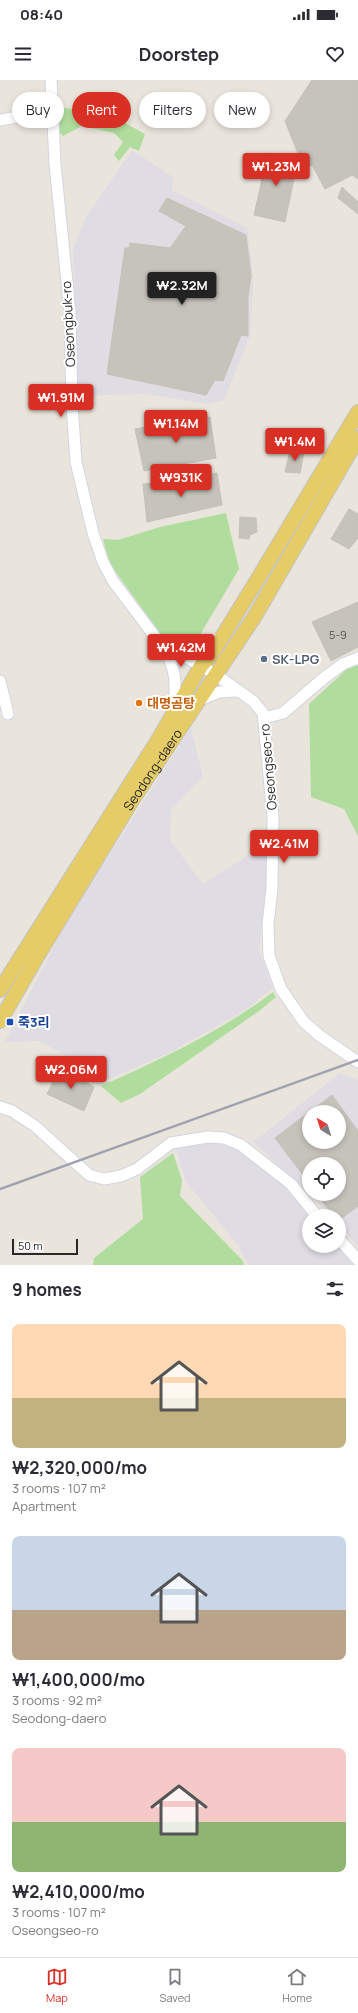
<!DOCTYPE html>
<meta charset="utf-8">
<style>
body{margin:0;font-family:Manrope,"Noto Sans KR",sans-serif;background:#f7f7f7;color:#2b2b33;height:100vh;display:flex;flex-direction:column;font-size:15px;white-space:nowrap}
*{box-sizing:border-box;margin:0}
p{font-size:13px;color:#7c7c81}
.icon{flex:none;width:22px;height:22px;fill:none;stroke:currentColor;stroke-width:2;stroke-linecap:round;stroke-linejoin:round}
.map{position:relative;height:1185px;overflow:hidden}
.sheet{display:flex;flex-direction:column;background:#fff;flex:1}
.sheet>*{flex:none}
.guide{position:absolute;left:12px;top:12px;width:334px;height:36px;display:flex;gap:8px}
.needle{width:26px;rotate:322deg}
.fabs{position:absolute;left:302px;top:1025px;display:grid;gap:8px}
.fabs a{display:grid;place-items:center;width:44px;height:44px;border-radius:50%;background:#fff;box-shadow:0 2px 6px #0003;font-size:20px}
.scale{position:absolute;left:12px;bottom:10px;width:66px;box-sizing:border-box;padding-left:4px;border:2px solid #292929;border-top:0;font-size:11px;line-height:14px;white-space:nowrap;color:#292929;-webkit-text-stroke:3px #fff;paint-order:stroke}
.price{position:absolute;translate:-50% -34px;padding:0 9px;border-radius:4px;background:#d93025;color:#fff;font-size:13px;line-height:26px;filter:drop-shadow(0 1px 2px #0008)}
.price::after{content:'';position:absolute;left:50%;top:24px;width:12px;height:9px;margin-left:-6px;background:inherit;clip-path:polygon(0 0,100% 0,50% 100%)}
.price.selected{background:#222;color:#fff}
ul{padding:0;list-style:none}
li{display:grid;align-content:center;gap:8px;height:212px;padding:0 12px}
li span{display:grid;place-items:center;height:124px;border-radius:8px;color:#555}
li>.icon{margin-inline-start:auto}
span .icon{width:72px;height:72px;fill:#fffc;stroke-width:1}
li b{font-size:17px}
h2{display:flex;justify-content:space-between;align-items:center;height:48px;padding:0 12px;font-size:17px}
.chip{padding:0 14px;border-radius:18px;background:#fff;box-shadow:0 2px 6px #0003;font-size:14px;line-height:36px}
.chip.selected{background:#d93025;color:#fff}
.status{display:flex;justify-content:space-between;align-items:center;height:28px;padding:0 20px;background:#fff;direction:ltr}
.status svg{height:11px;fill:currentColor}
header{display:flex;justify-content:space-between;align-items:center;height:52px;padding:0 12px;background:#fff;font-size:18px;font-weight:700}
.tabs{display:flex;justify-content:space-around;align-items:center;height:56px;border-top:1px solid #e1e1e2;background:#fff;font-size:11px;color:#7c7c81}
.tabs a{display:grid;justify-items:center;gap:2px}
.tabs .selected{color:#d93025}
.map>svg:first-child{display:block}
.industrial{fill:#dfdce3;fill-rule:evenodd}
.green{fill:#b0dd9d}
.building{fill:#c6c3bb;stroke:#c5c1b6}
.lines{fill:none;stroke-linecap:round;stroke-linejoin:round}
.minor-casing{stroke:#d2d4e1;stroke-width:13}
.major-casing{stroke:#c3c3c3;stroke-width:16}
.minor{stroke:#fff;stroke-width:11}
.major{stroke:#e5cc67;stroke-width:14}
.rail{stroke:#a0a2b2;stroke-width:2.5}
.service-dot{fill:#5c6f8a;stroke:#fff;stroke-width:1.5}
.food-dot{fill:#e8710a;stroke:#fff;stroke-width:1.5}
.transit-dot{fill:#1a4fb4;stroke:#fff;stroke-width:1.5}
.labels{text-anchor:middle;stroke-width:4;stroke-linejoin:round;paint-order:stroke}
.number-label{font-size:11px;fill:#50504e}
.street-label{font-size:13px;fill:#292929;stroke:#fff}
.service-label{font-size:13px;font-weight:bold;fill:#4e5e75;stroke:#fff;text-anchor:start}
.food-label{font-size:13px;font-weight:bold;fill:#c56008;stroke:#fff;text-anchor:start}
.transit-label{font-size:13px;font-weight:bold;fill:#164399;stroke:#fff;text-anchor:start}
</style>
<div class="status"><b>08:40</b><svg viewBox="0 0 49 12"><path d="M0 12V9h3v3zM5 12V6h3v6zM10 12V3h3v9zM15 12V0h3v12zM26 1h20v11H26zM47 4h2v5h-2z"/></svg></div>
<header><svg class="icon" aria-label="menu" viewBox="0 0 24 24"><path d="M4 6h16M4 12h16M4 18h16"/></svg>Doorstep<svg class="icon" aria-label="heart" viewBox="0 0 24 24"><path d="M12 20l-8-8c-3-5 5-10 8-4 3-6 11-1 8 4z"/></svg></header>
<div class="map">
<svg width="358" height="1185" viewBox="0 0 358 1185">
<rect width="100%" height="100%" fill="#eae5dc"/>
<g class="industrial">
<polygon points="132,70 173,97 172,110 247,148 252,184 253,208 250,256 224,320 208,324 148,314 100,315 77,324 78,291 73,170 85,139"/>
<polygon points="191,648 203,697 171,730 170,760 203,804 260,768 269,770 259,870 273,908 245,930 171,972 109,999 39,961 5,962 70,835"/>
<path d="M340 993 358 1000V1167L339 1145V1136H330L311 1114H339V1084H309V1112L253 1062ZM309 1032H339V1062H309Z"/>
<polygon points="216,1062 240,1071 284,1106 309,1136 309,1166 337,1166 354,1185 248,1185 239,1166 186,1102 176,1069"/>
</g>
<g class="green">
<polygon points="59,27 110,35 145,54 139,71 130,67 119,81 114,75 123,62 114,53 82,46 63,56 60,53"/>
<polygon points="226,433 239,489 197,560 187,566 176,566 165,560 110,484 103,459 118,460 160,447"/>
<polygon points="358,585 358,756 344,729 311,717 309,624 347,589"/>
<path d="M273 912 276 917 259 931 140 1014 121 1023 101 1006C162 979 220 952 273 912Z"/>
<polygon points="173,1073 182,1100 180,1116 243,1181 244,1185 93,1185 94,1178 143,1139 140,1097"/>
</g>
<g class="building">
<polygon points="312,0 358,0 358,99 352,95 325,109 312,85 308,86 299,71 299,76 285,41"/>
<polygon points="268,73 298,79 285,142 254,135"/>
<polygon points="342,107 358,122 358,134 338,118"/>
<polygon points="167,118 246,155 251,196 248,216 248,256 241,255 223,301 215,300 206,315 107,294 125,168 129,168 130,163 170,168 186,146 159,131"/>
<polygon points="210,337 216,378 144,391 135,349"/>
<polygon points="290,370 304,372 300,393 285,392"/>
<polygon points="217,393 222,425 147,442 143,404 161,403 162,411 201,403 201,397"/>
<polygon points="349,429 358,434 358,458 349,469 331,459"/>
<polygon points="240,437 256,438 257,452 250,455 249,459 239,458"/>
<polygon points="358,522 358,567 331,581 312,542"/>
<polygon points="60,988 94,1007 84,1031 47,1014"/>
<polygon points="332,1015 358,1051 358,1126 339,1140 339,1136 333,1136 317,1114 339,1114 339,1084 309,1084 309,1103 275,1058 309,1032 309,1062 339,1062 339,1032 310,1032"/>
</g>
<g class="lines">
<defs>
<g id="minor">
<polyline points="51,0 55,84 70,232 72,324 76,382 93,453 103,482 113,501 159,562 215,594 253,621 263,633 273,737 272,809 268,844 269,876 281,909 304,942 320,956 358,982"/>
<polyline points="0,40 23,36 52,24"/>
<path d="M164 566C177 593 176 603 174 632"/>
<path d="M175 573C193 571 207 567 221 557"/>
<polyline points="0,601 8,634"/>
<polyline points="200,620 219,612 239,611"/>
<polyline points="264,638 283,633 325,597 343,584 358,578"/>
<polyline points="0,1027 12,1031 35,1046 89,1095 104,1099 121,1096 137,1089 171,1063 208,1057 224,1058 241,1065 291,1104 317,1136"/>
<polyline points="339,1159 358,1180"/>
</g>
<g id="major">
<polyline points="0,910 158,660 201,586 211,575 256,502 358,332"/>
<path id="s1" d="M0 941 38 875 131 722 255 536 358 358"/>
</g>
</defs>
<use href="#minor" class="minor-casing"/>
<use href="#major" class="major-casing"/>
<use href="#minor" class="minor"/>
<use href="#major" class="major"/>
<polyline class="rail" points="0,1109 358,980"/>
</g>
<circle class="service-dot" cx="264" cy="579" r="4"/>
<circle class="food-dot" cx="139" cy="623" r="4"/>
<rect class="transit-dot" x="6" y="938" width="8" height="8" rx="2"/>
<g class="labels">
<g class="number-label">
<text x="338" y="559">5-9</text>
</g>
<g class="street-label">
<text transform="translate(68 244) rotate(-93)" y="5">Oseongbuk-ro</text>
<text transform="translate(268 687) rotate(-95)" y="5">Oseongseo-ro</text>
<text dy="5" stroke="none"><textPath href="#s1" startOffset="294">Seodong-daero</textPath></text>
</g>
<g class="service-label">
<text x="272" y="584">SK-LPG</text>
</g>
<g class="food-label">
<text x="147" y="628">대명곰탕</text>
</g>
<g class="transit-label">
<text x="18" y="947">죽3리</text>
</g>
</g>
</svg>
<div class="fabs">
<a><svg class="needle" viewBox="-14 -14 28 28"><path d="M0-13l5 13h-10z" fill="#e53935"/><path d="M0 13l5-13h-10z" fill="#7c7c81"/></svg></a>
<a><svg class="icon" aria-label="locate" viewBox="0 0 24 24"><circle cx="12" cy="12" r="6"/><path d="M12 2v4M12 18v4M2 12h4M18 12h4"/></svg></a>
<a><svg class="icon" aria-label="layers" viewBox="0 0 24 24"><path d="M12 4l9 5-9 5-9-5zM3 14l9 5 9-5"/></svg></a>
</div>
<div class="scale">50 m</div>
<b class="price" style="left:276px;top:107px">₩1.23M</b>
<b class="price selected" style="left:182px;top:226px">₩2.32M</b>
<b class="price" style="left:61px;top:338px">₩1.91M</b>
<b class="price" style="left:176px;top:364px">₩1.14M</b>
<b class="price" style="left:295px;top:382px">₩1.4M</b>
<b class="price" style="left:181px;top:418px">₩931K</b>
<b class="price" style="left:181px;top:588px">₩1.42M</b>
<b class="price" style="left:284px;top:784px">₩2.41M</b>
<b class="price" style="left:71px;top:1010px">₩2.06M</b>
<div class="guide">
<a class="chip">Buy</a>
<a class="chip selected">Rent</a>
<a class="chip">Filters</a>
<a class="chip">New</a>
</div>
</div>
<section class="sheet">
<h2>9 homes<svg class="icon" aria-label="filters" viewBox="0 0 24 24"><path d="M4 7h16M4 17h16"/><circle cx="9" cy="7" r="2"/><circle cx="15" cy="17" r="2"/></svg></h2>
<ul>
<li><span style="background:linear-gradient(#ffd9b3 60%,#c2b280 0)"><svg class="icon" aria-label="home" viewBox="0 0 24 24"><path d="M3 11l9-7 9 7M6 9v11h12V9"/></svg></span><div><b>₩2,320,000/mo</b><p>3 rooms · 107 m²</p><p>Apartment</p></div></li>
<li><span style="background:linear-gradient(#c9d6e8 60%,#b9a48a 0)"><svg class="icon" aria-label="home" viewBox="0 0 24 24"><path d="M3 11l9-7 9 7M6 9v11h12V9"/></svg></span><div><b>₩1,400,000/mo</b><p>3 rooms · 92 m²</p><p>Seodong-daero</p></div></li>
<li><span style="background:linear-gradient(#f6c9c9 60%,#8fb573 0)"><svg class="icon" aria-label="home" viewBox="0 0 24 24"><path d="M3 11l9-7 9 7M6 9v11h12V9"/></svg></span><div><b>₩2,410,000/mo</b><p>3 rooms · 107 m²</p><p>Oseongseo-ro</p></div></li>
</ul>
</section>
<nav class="tabs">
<a class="selected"><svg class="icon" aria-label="map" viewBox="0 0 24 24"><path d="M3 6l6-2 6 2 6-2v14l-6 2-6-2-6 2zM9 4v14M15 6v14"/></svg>Map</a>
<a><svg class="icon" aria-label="saved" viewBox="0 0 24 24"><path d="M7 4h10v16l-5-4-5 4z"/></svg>Saved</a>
<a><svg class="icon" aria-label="home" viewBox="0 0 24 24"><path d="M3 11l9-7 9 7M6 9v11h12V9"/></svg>Home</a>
</nav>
